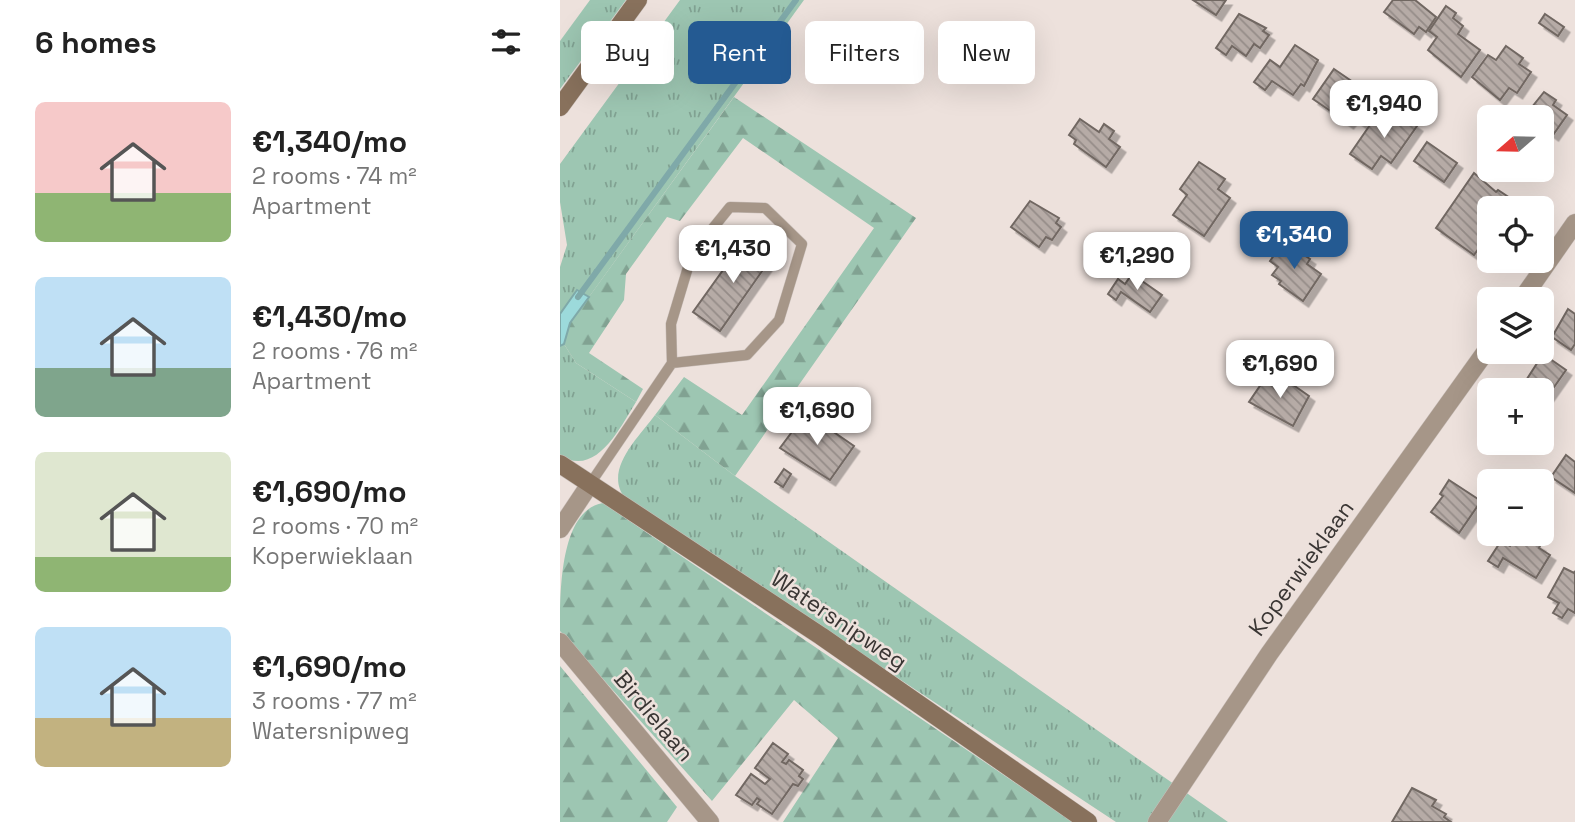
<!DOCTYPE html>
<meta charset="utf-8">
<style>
body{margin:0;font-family:"Space Grotesk",sans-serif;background:#f2f2f2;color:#222;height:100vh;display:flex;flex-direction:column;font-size:26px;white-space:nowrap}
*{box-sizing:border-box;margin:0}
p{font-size:23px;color:#767676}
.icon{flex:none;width:38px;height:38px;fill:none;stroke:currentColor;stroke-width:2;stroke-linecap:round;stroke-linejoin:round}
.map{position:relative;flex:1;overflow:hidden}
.side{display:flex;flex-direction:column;background:#fff;width:560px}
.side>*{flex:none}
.guide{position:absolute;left:21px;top:21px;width:665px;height:63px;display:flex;gap:14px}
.needle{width:46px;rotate:250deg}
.tools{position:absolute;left:917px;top:105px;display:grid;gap:14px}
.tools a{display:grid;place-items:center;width:77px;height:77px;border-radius:10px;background:#fff;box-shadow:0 7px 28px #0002;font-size:35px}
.price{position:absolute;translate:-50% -60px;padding:0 16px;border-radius:14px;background:#fff;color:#222;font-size:23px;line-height:46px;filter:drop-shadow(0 2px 4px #0008)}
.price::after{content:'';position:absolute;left:50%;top:42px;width:21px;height:16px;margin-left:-10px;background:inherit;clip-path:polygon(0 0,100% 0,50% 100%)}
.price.selected{background:#245a92;color:#fff}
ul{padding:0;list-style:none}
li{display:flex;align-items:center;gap:21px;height:175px;padding:0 35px}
li span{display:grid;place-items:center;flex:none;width:196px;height:140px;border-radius:10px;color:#555}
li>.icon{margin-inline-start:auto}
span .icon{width:84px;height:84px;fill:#fffc;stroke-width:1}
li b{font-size:30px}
h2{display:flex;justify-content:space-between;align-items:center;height:84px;padding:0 35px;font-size:30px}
.pill{padding:0 24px;border-radius:10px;background:#fff;box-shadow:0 7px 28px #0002;font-size:24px;line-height:63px}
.pill.selected{background:#245a92;color:#fff}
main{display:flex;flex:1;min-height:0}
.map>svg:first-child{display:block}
.grass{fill:url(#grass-tufts)}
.forest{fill:url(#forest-firs)}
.water{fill:#9cdadb;stroke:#7fa9a9;stroke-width:2}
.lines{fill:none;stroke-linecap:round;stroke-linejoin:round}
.stream{stroke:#7fa9a9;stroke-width:6}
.building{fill:url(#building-back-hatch);stroke:#716762;stroke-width:2;filter:url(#shadow)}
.lane-casing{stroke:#c9bfba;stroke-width:11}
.street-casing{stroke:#c9bfba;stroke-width:19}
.secondary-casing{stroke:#c9bfba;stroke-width:19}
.lane{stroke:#a69688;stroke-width:10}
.street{stroke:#a69688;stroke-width:18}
.secondary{stroke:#88715c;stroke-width:18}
.labels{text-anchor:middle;stroke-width:5;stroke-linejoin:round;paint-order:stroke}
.street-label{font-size:23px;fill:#3a3634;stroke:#ede1dc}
</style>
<main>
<section class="side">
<h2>6 homes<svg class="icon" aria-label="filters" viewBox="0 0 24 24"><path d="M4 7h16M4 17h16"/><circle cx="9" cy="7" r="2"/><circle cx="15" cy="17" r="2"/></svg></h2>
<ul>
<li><span style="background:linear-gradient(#f6c9c9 65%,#8fb573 0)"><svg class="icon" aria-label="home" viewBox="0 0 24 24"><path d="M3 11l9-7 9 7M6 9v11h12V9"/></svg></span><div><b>€1,340/mo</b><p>2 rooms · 74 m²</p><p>Apartment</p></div></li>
<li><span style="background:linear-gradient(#bfe0f5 65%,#7fa58c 0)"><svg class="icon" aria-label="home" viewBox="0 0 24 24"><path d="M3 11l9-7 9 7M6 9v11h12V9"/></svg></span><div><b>€1,430/mo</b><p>2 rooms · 76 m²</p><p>Apartment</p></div></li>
<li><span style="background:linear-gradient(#dfe7d0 75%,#8fb573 0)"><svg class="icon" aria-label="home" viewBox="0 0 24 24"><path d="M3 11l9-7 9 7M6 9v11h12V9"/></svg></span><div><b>€1,690/mo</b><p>2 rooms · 70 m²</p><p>Koperwieklaan</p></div></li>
<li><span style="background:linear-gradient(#bfe0f5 65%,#c2b280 0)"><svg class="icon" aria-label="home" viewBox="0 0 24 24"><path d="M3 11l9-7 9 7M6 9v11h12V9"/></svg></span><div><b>€1,690/mo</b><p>3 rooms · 77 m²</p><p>Watersnipweg</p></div></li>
</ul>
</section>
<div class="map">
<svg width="1015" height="822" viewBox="0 0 1015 822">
<defs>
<pattern id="grass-tufts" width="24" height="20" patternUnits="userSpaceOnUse" patternTransform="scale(1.75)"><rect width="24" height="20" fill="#9dc6b2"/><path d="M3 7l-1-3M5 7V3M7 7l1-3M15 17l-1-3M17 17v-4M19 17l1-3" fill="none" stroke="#81a292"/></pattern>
<pattern id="forest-firs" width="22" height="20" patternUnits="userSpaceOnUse" patternTransform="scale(1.75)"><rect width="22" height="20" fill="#9dc6b2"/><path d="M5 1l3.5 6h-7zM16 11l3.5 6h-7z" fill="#81a292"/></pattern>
<pattern id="building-back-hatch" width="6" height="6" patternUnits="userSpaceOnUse" patternTransform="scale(1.75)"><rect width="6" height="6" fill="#b6aba6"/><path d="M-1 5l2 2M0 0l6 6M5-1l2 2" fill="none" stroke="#958c88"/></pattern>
<filter id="shadow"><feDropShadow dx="5.5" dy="5.5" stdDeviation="0" flood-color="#0004"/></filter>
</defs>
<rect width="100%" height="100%" fill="#ede1dc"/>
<g class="grass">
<polygon points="30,0 66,0 0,89 0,41"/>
<polygon points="120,0 244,0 29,297 17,290 0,314 0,267 7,245 0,202 0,164"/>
<path d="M4 344 16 363 76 402C61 426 36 479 0 455V346Z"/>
<path d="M95 415 175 476 668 822H556L65 498C43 470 79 437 95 415Z"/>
</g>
<g class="forest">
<polygon points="174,97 356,218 175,476 95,415 124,377 182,415 314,228 183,138 120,221 107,217 66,274 64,300 29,353 83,389 76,402 16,363 4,344 10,323"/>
<path d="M43 503 513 822H223L278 738 234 700 152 801 0 631C0 591 0 510 43 503Z"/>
<polygon points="0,666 117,807 107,822 0,822"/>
</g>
<polygon class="water" points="17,290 29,297 10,323 4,344 0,346 0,314"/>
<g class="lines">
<polyline class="stream" points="18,297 236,0"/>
</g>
<g class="building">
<polygon points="633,0 666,0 656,15"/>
<polygon points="833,0 855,0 876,17 866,32 859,27 854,34 824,12"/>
<polygon points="886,6 896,13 893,18 903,26 898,34 920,50 901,77 868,50 877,37 869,31"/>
<polygon points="679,14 706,28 703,31 709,35 700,48 694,44 686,56 672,46 666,55 656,48"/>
<polygon points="985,14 1004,27 998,36 979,23"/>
<polygon points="735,45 758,60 744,86 741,84 733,95 712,81 705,90 694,82 710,60 720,67"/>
<polygon points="946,46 963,58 959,64 971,72 957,93 949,88 940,100 912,77 928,55 936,60"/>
<polygon points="774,69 809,93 804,100 814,107 803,124 793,117 788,123 753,99"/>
<polygon points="984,92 996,100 993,105 1007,115 993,135 982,127 982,117 964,117"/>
<polygon points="834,110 857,126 831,163 821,156 812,169 790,154 812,122 822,128"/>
<polygon points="520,119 539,132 544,124 554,131 549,139 560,147 546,167 514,144 516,140 509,135"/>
<polygon points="867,142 897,163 884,182 854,161"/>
<polygon points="639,162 665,179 658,189 670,198 644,236 613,215 627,195 620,189"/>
<polygon points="914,173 936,192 938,190 953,200 947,208 929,208 929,234 914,255 876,228"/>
<polygon points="470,201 499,218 496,223 501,227 492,240 486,237 479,247 451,227"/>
<polygon points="186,238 212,257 160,331 133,312"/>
<polygon points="724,241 750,259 747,264 761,274 743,301 719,284 721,281 712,275 718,267 710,261"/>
<polygon points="572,274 602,295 590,312 561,292 556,300 548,294 558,279 565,284"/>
<polygon points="1008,309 1015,314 1015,344 1011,350 992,337"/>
<polygon points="983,354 1006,370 985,400 982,397 982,390 963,390 968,384 965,382"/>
<polygon points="716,378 724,384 726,380 749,396 733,426 689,402 704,380 711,385"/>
<polygon points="246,413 294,446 270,480 220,448"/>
<polygon points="1006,455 1015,462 1015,493 991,477"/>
<polygon points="224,469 231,474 223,487 215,482"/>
<polygon points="889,480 921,501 899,533 871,512 883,496 880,494"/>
<polygon points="957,534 980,546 979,548 990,555 976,578 943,558 938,567 928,561 941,541 950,546"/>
<polygon points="1004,568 1014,573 1015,571 1015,613 1008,609 1002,618 993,613 999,603 988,597"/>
<polygon points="213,743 228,754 222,762 226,764 229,760 243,770 239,776 243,779 238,786 233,784 212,814 197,804 200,800 197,798 192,805 176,795 191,774 205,784 210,779 195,768"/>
<polygon points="852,788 876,800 872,806 886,814 884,817 891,822 832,822"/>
</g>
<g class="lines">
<defs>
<polyline id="lane" points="30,484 112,363 111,324 132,254 170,207 205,208 242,244 219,320 187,355 112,363"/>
<g id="street">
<polyline points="962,299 1015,223"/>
<polyline points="0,529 30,484"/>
<polyline points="0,642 150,822"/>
<polyline points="597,822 709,654 929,347"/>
</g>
<g id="secondary">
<polyline points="0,107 78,0"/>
<polyline points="0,464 261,636 528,822"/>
</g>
</defs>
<use href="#lane" class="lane-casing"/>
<use href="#street" class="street-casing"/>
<use href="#secondary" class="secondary-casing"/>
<use href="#lane" class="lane"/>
<use href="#street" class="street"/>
<use href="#secondary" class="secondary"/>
</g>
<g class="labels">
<g class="street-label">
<text transform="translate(741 568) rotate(-54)" y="8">Koperwieklaan</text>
<text transform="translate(279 620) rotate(34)" y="8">Watersnipweg</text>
<text transform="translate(94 716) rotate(50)" y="8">Birdielaan</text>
</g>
</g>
</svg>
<div class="tools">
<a><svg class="needle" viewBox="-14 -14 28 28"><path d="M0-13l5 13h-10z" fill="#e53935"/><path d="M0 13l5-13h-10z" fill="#767676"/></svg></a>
<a><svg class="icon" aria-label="locate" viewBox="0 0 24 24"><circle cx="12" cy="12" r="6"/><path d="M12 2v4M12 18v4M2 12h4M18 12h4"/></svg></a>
<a><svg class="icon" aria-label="layers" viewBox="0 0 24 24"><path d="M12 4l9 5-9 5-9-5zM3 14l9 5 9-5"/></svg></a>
<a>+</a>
<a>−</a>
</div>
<b class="price" style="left:824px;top:140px">€1,940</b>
<b class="price selected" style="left:734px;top:271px">€1,340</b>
<b class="price" style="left:173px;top:285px">€1,430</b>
<b class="price" style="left:577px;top:292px">€1,290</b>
<b class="price" style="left:720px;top:400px">€1,690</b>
<b class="price" style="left:257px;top:447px">€1,690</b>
<div class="guide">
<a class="pill">Buy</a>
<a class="pill selected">Rent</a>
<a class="pill">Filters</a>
<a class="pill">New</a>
</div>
</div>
</main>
